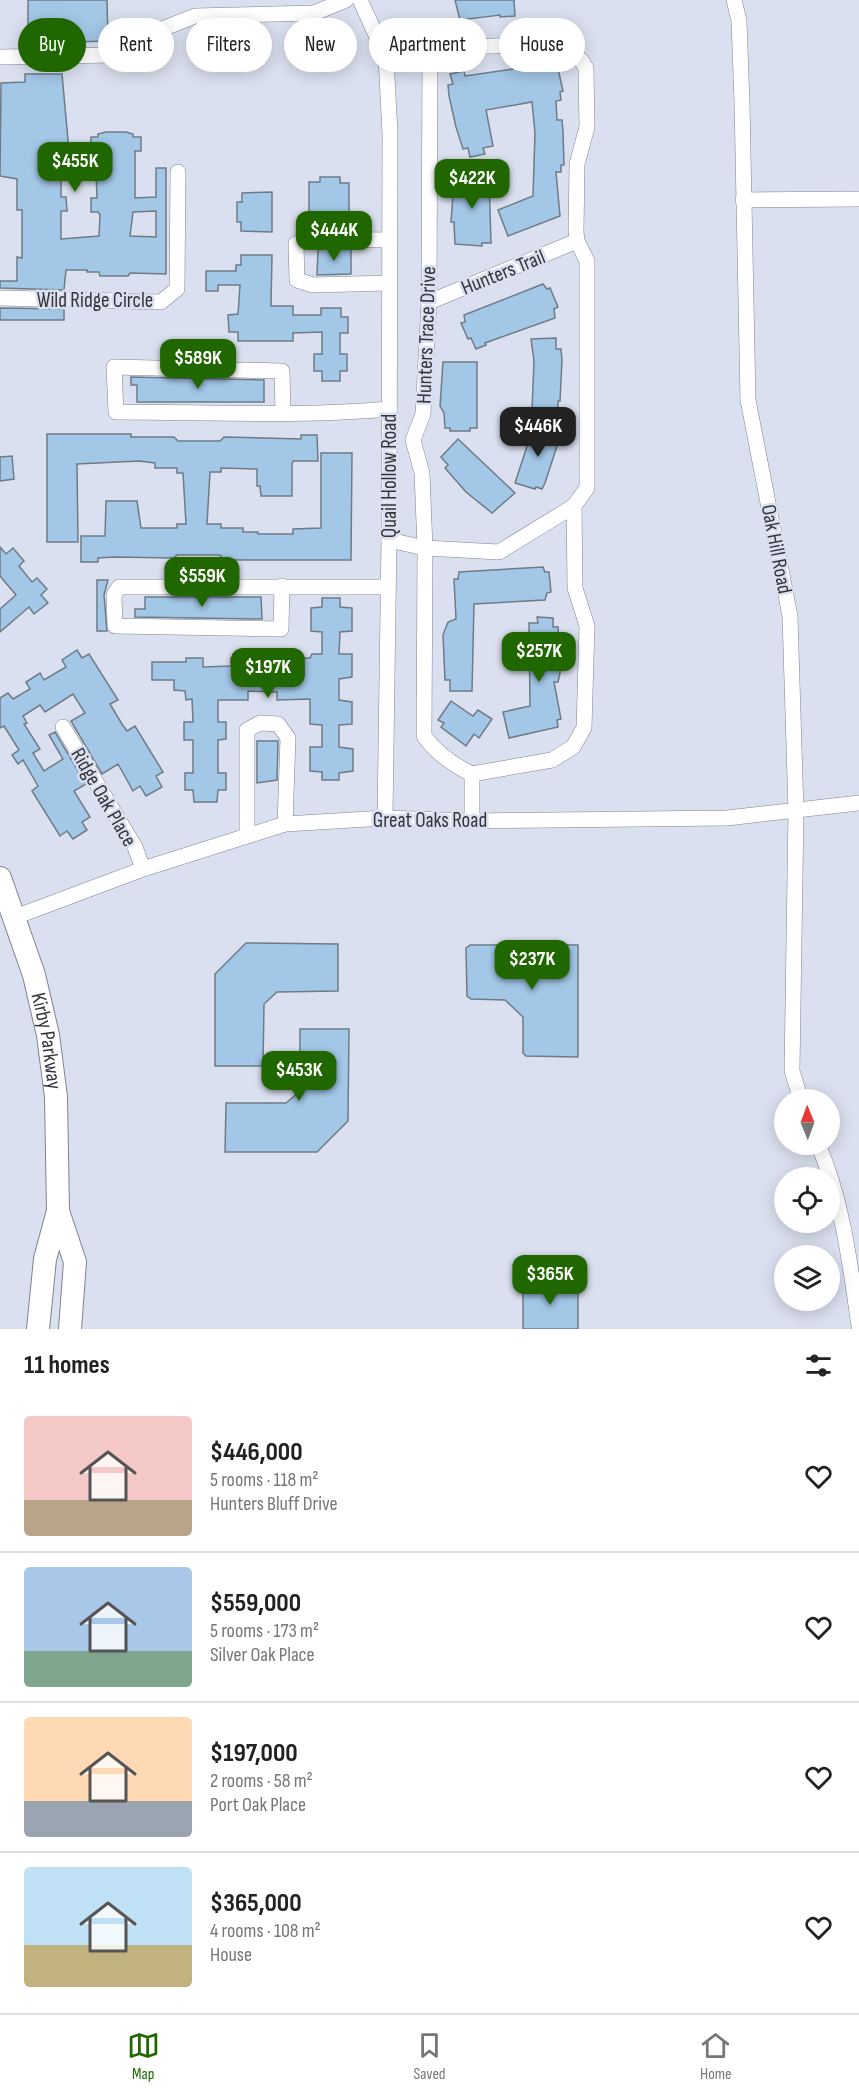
<!DOCTYPE html>
<meta charset="utf-8">
<style>
body{margin:0;font-family:"Sofia Sans Condensed",sans-serif;background:#f6f6f6;color:#222;height:100vh;display:flex;flex-direction:column;font-size:22px;white-space:nowrap}
*{box-sizing:border-box;margin:0}
p{font-size:20px;color:#767676}
.icon{flex:none;width:33px;height:33px;fill:none;stroke:currentColor;stroke-width:2;stroke-linecap:round;stroke-linejoin:round}
.map{position:relative;height:1329px;overflow:hidden}
.details{display:flex;flex-direction:column;background:#fff;flex:1}
.details>*{flex:none}
.banner{position:absolute;left:18px;top:18px;width:824px;height:54px;display:flex;gap:12px}
.needle{width:39px;rotate:359deg}
.fabs{position:absolute;left:774px;top:1089px;display:grid;gap:12px}
.fabs a{display:grid;place-items:center;width:66px;height:66px;border-radius:50%;background:#fff;box-shadow:0 3px 15px #0003;font-size:30px}
.price{position:absolute;translate:-50% -51px;padding:0 14px;border-radius:12px;background:#206700;color:#fff;font-size:20px;line-height:39px;filter:drop-shadow(0 2px 3px #0008)}
.price::after{content:'';position:absolute;left:50%;top:36px;width:18px;height:14px;margin-left:-9px;background:inherit;clip-path:polygon(0 0,100% 0,50% 100%)}
.price.active{background:#222;color:#fff}
ul{padding:0;list-style:none}
li{display:flex;align-items:center;gap:18px;height:150px;padding:0 24px}
li+li{border-top:2px solid #e0e0e0}
li span{display:grid;place-items:center;flex:none;width:168px;height:120px;border-radius:6px;color:#555}
li>.icon{margin-inline-start:auto}
span .icon{width:72px;height:72px;fill:#fffc;stroke-width:1}
li b{font-size:26px}
h2{display:flex;justify-content:space-between;align-items:center;height:72px;padding:0 24px;font-size:26px}
.pill{padding:0 21px;border-radius:27px;background:#fff;box-shadow:0 3px 15px #0003;font-size:21px;line-height:54px}
.pill.active{background:#206700;color:#fff}
.tab-bar{display:flex;justify-content:space-around;align-items:center;height:84px;border-top:2px solid #e0e0e0;background:#fff;font-size:16px;color:#767676}
.tab-bar a{display:grid;justify-items:center;gap:3px}
.tab-bar .active{color:#206700}
.map>svg:first-child{display:block}
.building{fill:#a3c7e7;stroke:#6f7b86;stroke-width:1.5;fill-rule:evenodd}
.lines{fill:none;stroke-linecap:round;stroke-linejoin:round}
.street-casing{stroke:#7f8391;stroke-width:16}
.secondary-casing{stroke:#7f8391;stroke-width:24}
.street{stroke:#fff;stroke-width:15}
.secondary{stroke:#fff;stroke-width:22}
.labels{text-anchor:middle;stroke-width:5;stroke-linejoin:round;paint-order:stroke}
.street-label{font-size:21px;fill:#33353b;stroke:#dbe0f0}
</style>
<div class="map">
<svg width="859" height="1329" viewBox="0 0 859 1329">
<rect width="100%" height="100%" fill="#dbe0f0"/>
<g class="building">
<polygon points="28,0 107,0 108,41 74,42 74,36 28,36"/>
<polygon points="455,0 514,0 515,16 500,17 500,15 460,20"/>
<polygon points="557,64 563,91 560,92 561,100 556,101 557,120 562,120 563,131 564,165 561,165 561,172 556,172 560,216 508,236 498,210 533,196 535,133 532,102 486,110 493,146 483,148 485,154 470,157 468,148 463,149 456,127 449,96 448,85 453,84 450,74 464,71 465,76 513,69 513,66"/>
<path d="M25 74H62L69 151H91V137H98V134L106 132H126L133 134V137H141V151H135V198L156 197V168H166V274L130 273 128 276H100L99 272H87V270H66L64 290 0 288V281H17V257L22 258V210H17V179L0 176 1 83 25 82ZM69 171H96L97 198H91V212H98L100 215 99 236 61 239V211H67L66 197H61V176H69ZM156 211V237L130 236 133 212Z"/>
<polygon points="467,174 482,174 482,177 489,177 491,243 482,243 482,246 455,244 454,222 451,222 454,180 455,177 467,177"/>
<polygon points="320,177 340,177 340,183 349,183 349,214 309,214 309,182 320,182"/>
<polygon points="272,192 272,232 241,231 241,222 237,222 237,202 242,202 242,193"/>
<polygon points="318,249 351,249 351,274 317,275"/>
<polygon points="241,255 272,255 271,306 293,306 293,315 321,315 321,308 341,308 341,317 348,317 348,333 340,333 340,354 347,354 347,371 340,371 340,381 322,381 322,371 314,371 314,354 322,354 322,332 293,333 293,341 238,341 238,332 229,332 228,315 238,314 240,285 218,285 218,291 206,291 206,271 236,271 236,265 241,265"/>
<polygon points="543,284 547,289 550,288 558,307 554,309 555,318 485,343 486,345 476,349 471,338 468,339 461,323 465,322 464,315"/>
<polygon points="0,308 64,309 64,320 0,320"/>
<polygon points="556,338 556,349 561,349 562,360 560,401 558,401 558,407 553,410 532,410 534,361 531,339"/>
<polygon points="443,362 477,362 477,428 470,428 470,431 450,431 450,428 445,428 444,413 440,406"/>
<polygon points="131,377 264,380 264,402 137,402 137,385 131,385"/>
<polygon points="534,425 555,432 554,434 560,437 545,483 542,489 536,487 535,489 515,483"/>
<polygon points="47,434 131,434 131,437 174,437 178,441 220,441 224,437 301,439 301,435 317,435 318,461 293,461 292,464 292,496 261,496 260,486 257,486 257,469 221,468 221,472 210,472 207,524 221,524 221,528 243,528 243,532 258,532 258,534 293,534 293,529 321,528 321,453 352,453 351,560 223,560 220,555 177,555 174,558 114,557 98,558 98,562 81,562 81,536 105,536 106,501 137,501 141,528 177,528 177,524 186,524 183,473 177,473 177,468 155,468 155,463 139,461 77,464 78,542 47,542"/>
<polygon points="458,439 515,493 492,513 466,492 445,468 448,465 441,457"/>
<polygon points="12,456 14,479 0,481 0,457"/>
<polygon points="0,547 6,554 13,548 24,561 19,566 32,582 37,578 47,589 41,595 48,603 34,614 29,607 0,632 0,609 16,595 0,576"/>
<polygon points="543,567 545,572 549,572 551,592 547,593 545,600 474,604 472,691 450,691 450,680 445,680 443,635 448,622 456,619 454,579 458,579 459,572"/>
<polygon points="97,580 108,580 104,595 107,631 97,631"/>
<polygon points="145,597 261,597 262,619 135,617 135,609 145,609"/>
<polygon points="322,598 340,598 340,607 352,608 352,631 340,632 339,654 352,654 352,677 339,679 339,700 352,702 352,724 339,725 339,747 353,749 353,771 339,773 339,780 322,780 322,772 310,771 310,747 322,747 322,725 310,724 310,699 277,700 277,692 248,691 248,700 218,700 218,722 226,722 226,739 218,740 218,773 226,773 226,790 218,790 217,802 194,802 193,790 185,790 185,773 193,773 193,740 184,740 184,722 193,722 192,699 186,700 185,691 174,690 174,680 152,680 152,662 186,662 186,658 203,658 203,667 231,666 231,658 248,658 248,667 277,666 277,658 310,658 312,654 322,654 322,632 311,631 311,608 322,607"/>
<polygon points="537,617 553,618 553,627 558,627 560,673 558,682 554,682 561,719 557,720 558,727 509,738 503,712 530,706 529,623 538,623"/>
<polygon points="77,650 82,658 89,654 118,700 110,704 122,724 127,731 135,726 163,772 156,776 162,787 146,796 140,786 133,791 118,764 102,774 71,721 85,713 73,694 45,712 40,705 23,716 27,723 24,724 40,749 33,753 44,771 63,759 49,735 55,732 86,784 74,791 90,817 82,822 87,830 73,839 67,831 60,836 32,791 38,786 23,760 18,764 12,755 19,750 4,726 0,728 0,698 8,693 13,699 30,689 26,682 40,673 44,680 66,667 62,660"/>
<polygon points="451,701 473,716 478,710 492,719 479,738 474,734 466,746 441,727 444,723 438,720"/>
<polygon points="257,741 278,741 277,780 257,783"/>
<polygon points="246,943 338,944 338,991 277,992 264,1004 263,1066 215,1066 215,974"/>
<polygon points="470,945 578,945 578,1057 526,1056 523,1053 523,1017 505,1000 471,999 467,996 466,948"/>
<polygon points="300,1029 349,1029 348,1121 317,1152 225,1152 226,1103 286,1103 300,1091"/>
<polygon points="527,1282 572,1282 578,1287 578,1329 523,1329 523,1286"/>
</g>
<g class="lines">
<defs>
<g id="street">
<polyline points="360,0 386,57 390,134 389,540 385,818"/>
<polyline points="734,0 739,21 742,103 748,400 790,616 796,811 792,1071 801,1100"/>
<path d="M430 48 429 302 423 414 413 440 422 473 425 548 424 736C437 754 453 765 472 774"/>
<polyline points="0,57 114,55 157,31 195,16 314,13 346,0"/>
<polyline points="386,57 430,48 559,44 581,60 586,68 587,127 577,164 576,232 577,241 587,261 587,488 574,506 575,588 587,626 584,728 573,747 552,760 472,774"/>
<polyline points="743,200 859,199"/>
<polyline points="389,283 313,285 297,280 296,244 312,239 390,240"/>
<polyline points="0,298 161,302 177,289 178,172"/>
<polyline points="429,302 577,241"/>
<path d="M283 412 282 371 114 367 116 412C207 412 299 417 389 409"/>
<polyline points="389,540 425,548 499,552 574,506"/>
<polyline points="282,586 281,629 115,626 114,595 119,587 387,587"/>
<polyline points="63,727 135,847 143,869"/>
<polyline points="472,821 472,774"/>
<polyline points="247,836 247,730 260,723 278,724 288,738 285,824"/>
<polyline points="15,917 143,869 285,824 385,818 472,821 727,818 859,803"/>
<path d="M818 1144C843 1202 850 1264 859 1326"/>
</g>
<g id="secondary">
<path id="s1" d="M0 878 34 975 48 1035 56 1097 58 1211 45 1259 38 1329"/>
<polyline points="58,1211 75,1262 70,1329"/>
</g>
</defs>
<use href="#street" class="street-casing"/>
<use href="#secondary" class="secondary-casing"/>
<use href="#street" class="street"/>
<use href="#secondary" class="secondary"/>
</g>
<g class="labels">
<g class="street-label">
<text transform="translate(503 272) rotate(-22)" y="7">Hunters Trail</text>
<text x="95" y="307">Wild Ridge Circle</text>
<text transform="translate(426 335) rotate(-88)" y="7">Hunters Trace Drive</text>
<text transform="translate(389 476) rotate(-90)" y="7">Quail Hollow Road</text>
<text transform="translate(777 549) rotate(79)" y="7">Oak Hill Road</text>
<text transform="translate(104 797) rotate(60)" y="7">Ridge Oak Place</text>
<text x="430" y="827">Great Oaks Road</text>
<text dy="7" stroke="none"><textPath href="#s1" startOffset="170">Kirby Parkway</textPath></text>
</g>
</g>
</svg>
<div class="fabs">
<a><svg class="needle" viewBox="-14 -14 28 28"><path d="M0-13l5 13h-10z" fill="#e53935"/><path d="M0 13l5-13h-10z" fill="#767676"/></svg></a>
<a><svg class="icon" aria-label="locate" viewBox="0 0 24 24"><circle cx="12" cy="12" r="6"/><path d="M12 2v4M12 18v4M2 12h4M18 12h4"/></svg></a>
<a><svg class="icon" aria-label="layers" viewBox="0 0 24 24"><path d="M12 4l9 5-9 5-9-5zM3 14l9 5 9-5"/></svg></a>
</div>
<b class="price" style="left:75px;top:193px">$455K</b>
<b class="price" style="left:472px;top:210px">$422K</b>
<b class="price" style="left:334px;top:262px">$444K</b>
<b class="price" style="left:198px;top:390px">$589K</b>
<b class="price active" style="left:538px;top:458px">$446K</b>
<b class="price" style="left:202px;top:608px">$559K</b>
<b class="price" style="left:539px;top:683px">$257K</b>
<b class="price" style="left:268px;top:699px">$197K</b>
<b class="price" style="left:532px;top:991px">$237K</b>
<b class="price" style="left:299px;top:1102px">$453K</b>
<b class="price" style="left:550px;top:1306px">$365K</b>
<div class="banner">
<a class="pill active">Buy</a>
<a class="pill">Rent</a>
<a class="pill">Filters</a>
<a class="pill">New</a>
<a class="pill">Apartment</a>
<a class="pill">House</a>
</div>
</div>
<section class="details">
<h2>11 homes<svg class="icon" aria-label="filters" viewBox="0 0 24 24"><path d="M4 7h16M4 17h16"/><circle cx="9" cy="7" r="2"/><circle cx="15" cy="17" r="2"/></svg></h2>
<ul>
<li><span style="background:linear-gradient(#f6c9c9 70%,#b9a48a 0)"><svg class="icon" aria-label="home" viewBox="0 0 24 24"><path d="M3 11l9-7 9 7M6 9v11h12V9"/></svg></span><div><b>$446,000</b><p>5 rooms · 118 m²</p><p>Hunters Bluff Drive</p></div><svg class="icon" aria-label="heart" viewBox="0 0 24 24"><path d="M12 20l-8-8c-3-5 5-10 8-4 3-6 11-1 8 4z"/></svg></li>
<li><span style="background:linear-gradient(#a9c7e8 70%,#7fa58c 0)"><svg class="icon" aria-label="home" viewBox="0 0 24 24"><path d="M3 11l9-7 9 7M6 9v11h12V9"/></svg></span><div><b>$559,000</b><p>5 rooms · 173 m²</p><p>Silver Oak Place</p></div><svg class="icon" aria-label="heart" viewBox="0 0 24 24"><path d="M12 20l-8-8c-3-5 5-10 8-4 3-6 11-1 8 4z"/></svg></li>
<li><span style="background:linear-gradient(#ffd9b3 70%,#9aa5b1 0)"><svg class="icon" aria-label="home" viewBox="0 0 24 24"><path d="M3 11l9-7 9 7M6 9v11h12V9"/></svg></span><div><b>$197,000</b><p>2 rooms · 58 m²</p><p>Port Oak Place</p></div><svg class="icon" aria-label="heart" viewBox="0 0 24 24"><path d="M12 20l-8-8c-3-5 5-10 8-4 3-6 11-1 8 4z"/></svg></li>
<li><span style="background:linear-gradient(#bfe0f5 65%,#c2b280 0)"><svg class="icon" aria-label="home" viewBox="0 0 24 24"><path d="M3 11l9-7 9 7M6 9v11h12V9"/></svg></span><div><b>$365,000</b><p>4 rooms · 108 m²</p><p>House</p></div><svg class="icon" aria-label="heart" viewBox="0 0 24 24"><path d="M12 20l-8-8c-3-5 5-10 8-4 3-6 11-1 8 4z"/></svg></li>
</ul>
</section>
<nav class="tab-bar">
<a class="active"><svg class="icon" aria-label="map" viewBox="0 0 24 24"><path d="M3 6l6-2 6 2 6-2v14l-6 2-6-2-6 2zM9 4v14M15 6v14"/></svg>Map</a>
<a><svg class="icon" aria-label="saved" viewBox="0 0 24 24"><path d="M7 4h10v16l-5-4-5 4z"/></svg>Saved</a>
<a><svg class="icon" aria-label="home" viewBox="0 0 24 24"><path d="M3 11l9-7 9 7M6 9v11h12V9"/></svg>Home</a>
</nav>
